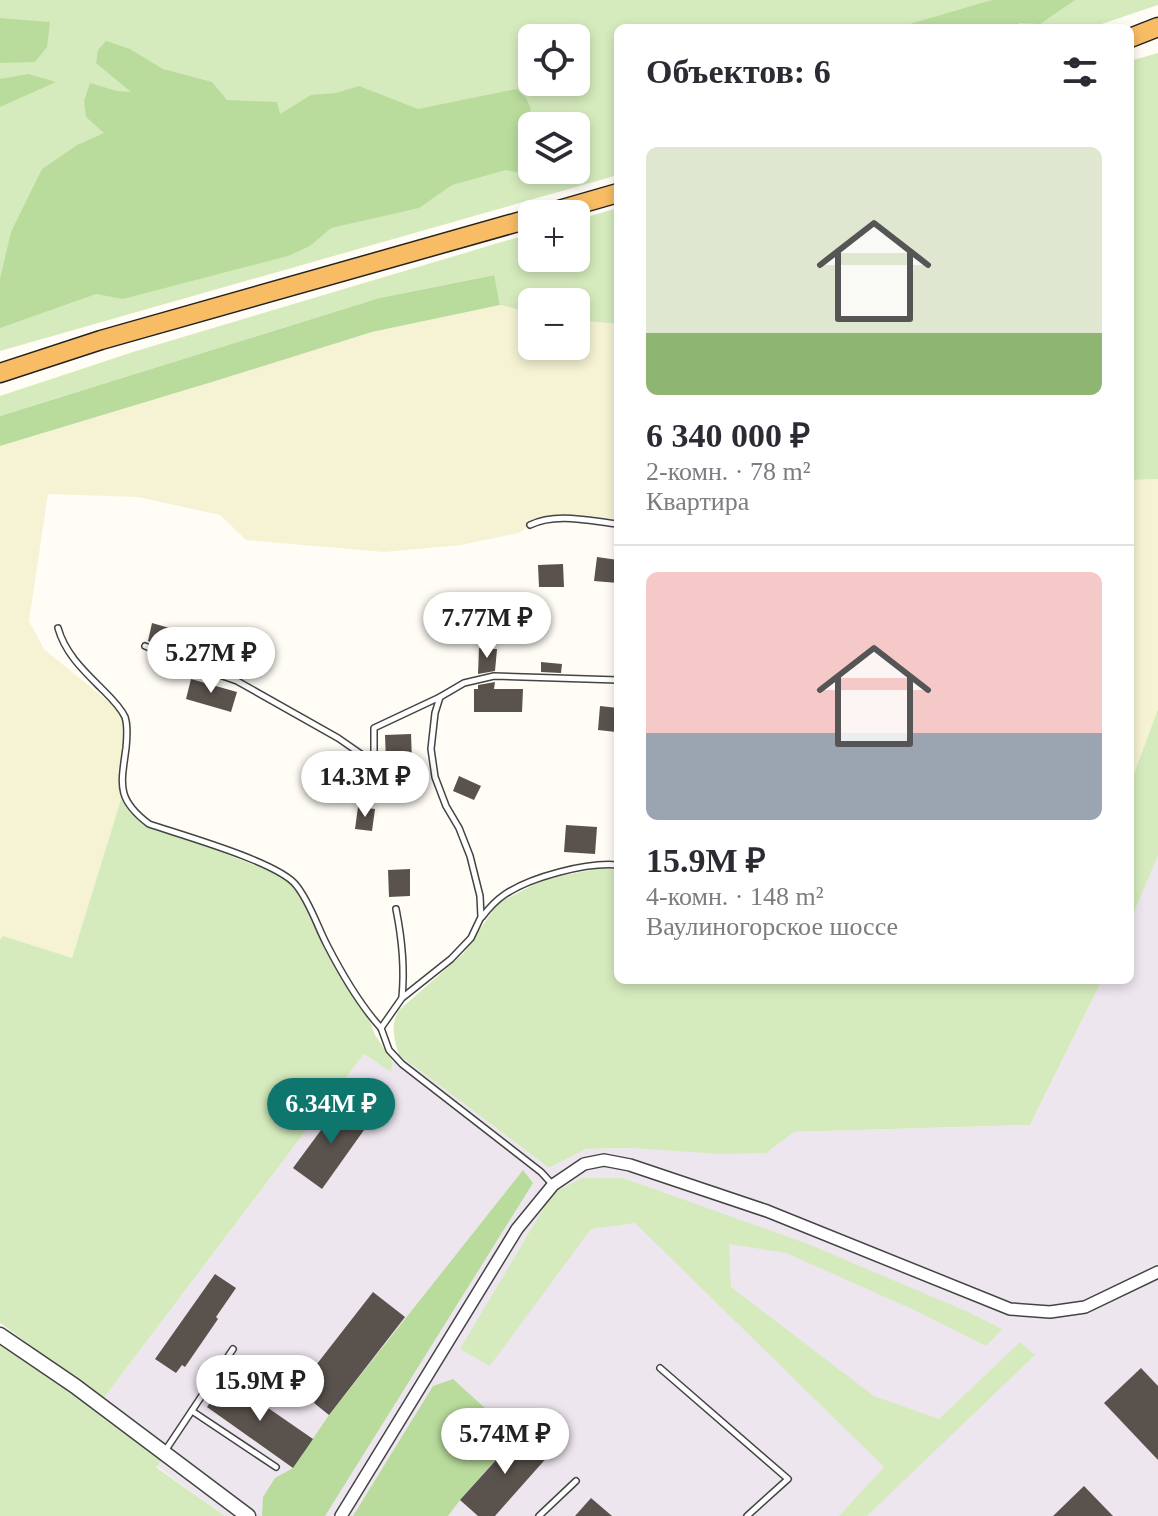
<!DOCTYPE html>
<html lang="ru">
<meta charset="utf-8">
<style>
body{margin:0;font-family:Georgia,serif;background:#f2f2f3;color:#2b2b33;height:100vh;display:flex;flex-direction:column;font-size:30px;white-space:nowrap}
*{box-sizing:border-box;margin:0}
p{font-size:26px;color:#7c7c81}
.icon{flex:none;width:44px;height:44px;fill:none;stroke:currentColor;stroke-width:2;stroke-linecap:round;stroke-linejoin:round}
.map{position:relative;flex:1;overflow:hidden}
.details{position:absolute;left:614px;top:24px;width:520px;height:960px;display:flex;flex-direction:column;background:#fff;border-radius:12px;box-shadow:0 4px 12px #0003}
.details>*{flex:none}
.fabs{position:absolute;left:518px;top:24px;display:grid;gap:16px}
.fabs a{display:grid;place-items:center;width:72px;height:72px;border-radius:12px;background:#fff;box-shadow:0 4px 12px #0003;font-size:40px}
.price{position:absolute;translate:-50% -68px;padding:0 18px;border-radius:28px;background:#fff;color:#222;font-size:26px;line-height:52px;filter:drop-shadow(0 2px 4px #0008)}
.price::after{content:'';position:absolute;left:50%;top:48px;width:24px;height:18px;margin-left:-12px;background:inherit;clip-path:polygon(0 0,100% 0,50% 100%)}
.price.selected{background:#0f766e;color:#fff}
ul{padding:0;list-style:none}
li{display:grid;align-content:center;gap:16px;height:424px;padding:0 32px}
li+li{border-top:2px solid #e1e1e2}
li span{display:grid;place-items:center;height:248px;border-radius:12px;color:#555}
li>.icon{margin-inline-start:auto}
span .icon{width:144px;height:144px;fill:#fffc;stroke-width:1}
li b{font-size:34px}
h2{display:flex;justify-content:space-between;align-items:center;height:96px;padding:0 32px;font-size:34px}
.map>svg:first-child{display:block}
.industrial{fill:#eee6ef}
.farmland{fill:#f6f3d4}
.green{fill:#d5ebbd;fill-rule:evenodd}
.forest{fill:#b9dc9c}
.building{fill:#5a524d}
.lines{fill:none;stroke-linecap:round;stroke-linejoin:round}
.service-casing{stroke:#444;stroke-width:8}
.minor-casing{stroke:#444;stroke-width:14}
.tertiary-casing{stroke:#444;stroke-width:17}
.trunk-casing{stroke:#222;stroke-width:21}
.service{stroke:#fff;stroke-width:5}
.minor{stroke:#fff;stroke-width:11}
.tertiary{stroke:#fff;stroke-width:14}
.trunk{stroke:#f7bc64;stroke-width:18}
</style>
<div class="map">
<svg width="1158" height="1516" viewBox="0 0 1158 1516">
<rect width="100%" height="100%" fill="#fffdf5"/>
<polygon class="industrial" points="1158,856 1158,1516 225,1516 156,1466 164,1459 103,1399 364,1054 391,1071 393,1062 399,1055 549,1168 586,1149 631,1148 794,1132 1030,1125 1102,980 1130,980 1130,922"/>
<g class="farmland">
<polygon points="500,305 532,313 532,346 576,346 576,320 618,324 618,519 543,516 519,533 461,545 384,552 246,540 220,515 138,497 48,494 29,621 44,649 132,721 122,796 72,958 4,937 0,940 0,446 212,382 372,332"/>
<polygon points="1158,479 1158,709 1132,779 1130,779 1130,480"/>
</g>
<g class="green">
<path d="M0 0H1158V5L1090 28H618V175L0 351ZM532 38H576V82H532ZM532 126H576V170H532Z"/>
<polygon points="1158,53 1158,479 1130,480 1130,61"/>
<polygon points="618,208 618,324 576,320 576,302 532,302 532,313 500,305 493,275 379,298 0,416 0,396 136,351 532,233 532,258 576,258 576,220"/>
<polygon points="1158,709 1158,856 1130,922 1130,779 1132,779"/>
<polygon points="122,796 137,819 287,878 304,901 338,967 368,1016 375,1035 393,1062 391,1072 364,1054 103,1399 0,1323 0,940 3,936 72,958"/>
<path d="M601 868 618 870V980H1102L1030 1125 794 1132 766 1153 720 1154 631 1148 586 1149 549 1168 399 1055C394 1039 390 1025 399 1010L463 954 498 903 545 879Z"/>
<polygon points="582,1178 623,1178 808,1244 966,1311 1002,1329 986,1346 914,1310 786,1253 729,1244 731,1287 874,1396 939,1419 1020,1342 1035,1355 867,1516 839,1516 884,1467 635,1223 591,1229 490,1366 460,1349 552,1194"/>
<polygon points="0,1342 72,1390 164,1458 156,1467 225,1516 0,1516"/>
</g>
<g class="forest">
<polygon points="992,0 1075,0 1040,24 1020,23 1008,28 896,28"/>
<polygon points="0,18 50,22 47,47 35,62 0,63"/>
<polygon points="106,41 130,49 163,69 212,82 227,100 277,102 280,114 311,95 336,93 359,86 418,109 516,89 526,98 531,109 520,132 522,145 532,149 532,170 557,171 546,178 506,170 452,185 419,208 331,228 310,246 288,256 123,299 96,294 0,328 0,279 11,232 42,169 77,145 104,133 86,117 84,101 90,83 117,91 131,92 96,63 98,50"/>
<polygon points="28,74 56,82 0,107 0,79"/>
<polygon points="494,275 500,305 372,332 212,382 0,446 0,416 379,298"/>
<polygon points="523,1170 533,1183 325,1516 262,1516 263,1497 275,1478 293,1468 329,1415"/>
<polygon points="453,1379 487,1410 474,1445 496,1459 460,1500 448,1516 353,1516 433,1386"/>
</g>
<g class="building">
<polygon points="597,557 618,560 618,583 594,581"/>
<polygon points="563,564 564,587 539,587 538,565"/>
<polygon points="152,623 194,635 191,653 159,646 148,641"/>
<polygon points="479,648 497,649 495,671 478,674"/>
<polygon points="541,662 562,664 561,673 541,672"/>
<polygon points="191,679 237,692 231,712 186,699"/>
<polygon points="495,682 494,689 523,689 522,712 474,712 474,689 478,689 478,685"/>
<polygon points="600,706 618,708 616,732 598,730"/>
<polygon points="411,734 412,761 386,762 385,735"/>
<polygon points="459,776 481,786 474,800 453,791"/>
<polygon points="358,807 375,809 372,831 355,829"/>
<polygon points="566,825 597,827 595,854 564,852"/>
<polygon points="410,869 410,896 389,897 388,870"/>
<polygon points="341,1103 369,1123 322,1189 293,1168"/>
<polygon points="215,1274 236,1288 216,1317 218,1319 185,1367 182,1365 176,1373 155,1359"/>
<polygon points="373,1292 405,1317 329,1415 314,1403 322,1391 306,1378"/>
<polygon points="1141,1368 1158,1386 1158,1460 1104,1403"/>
<polygon points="226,1379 313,1439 293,1468 207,1407"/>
<polygon points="523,1430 550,1454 495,1516 478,1516 460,1500"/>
<polygon points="1084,1486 1113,1516 1053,1516"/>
<polygon points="591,1498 612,1516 575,1516"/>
</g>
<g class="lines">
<defs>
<g id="service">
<path d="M530 525C556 512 590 521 618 524"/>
<path d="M58 628C65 653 83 670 101 688 109 696 120 706 125 717 128 726 127 738 126 748 121 785 116 799 149 824 181 835 278 862 296 885 310 902 317 926 327 945 342 974 359 1004 381 1028"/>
<polyline points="145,646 205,670 237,681 338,738 374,763 374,728 440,697"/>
<path d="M396 909C402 939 405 967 402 997"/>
<path d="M482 917C489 908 495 901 504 895 530 877 587 862 618 865"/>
<polyline points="552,1184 541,1172 402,1064 389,1050 381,1028 402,998 451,959 471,938 481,917 480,896 470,856 459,828 446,806 435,777 431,749 435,713 440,697 464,683 494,676 618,680"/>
<polyline points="660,1368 788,1479 747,1516"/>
<polyline points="192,1411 276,1467"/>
<polyline points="165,1451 233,1349"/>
<polyline points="539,1516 576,1481"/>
</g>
<polyline id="minor" points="341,1516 517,1229 553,1185 584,1164 604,1160 630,1165 767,1211 1010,1309 1050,1312 1085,1307 1158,1272"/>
<polyline id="tertiary" points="0,1335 75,1386 248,1516"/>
<g id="trunk">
<polyline points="1130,38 1158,27"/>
<polyline points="545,214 618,193"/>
<polyline points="0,373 101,340 532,218"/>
</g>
</defs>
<use href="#service" class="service-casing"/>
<use href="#minor" class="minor-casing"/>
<use href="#tertiary" class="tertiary-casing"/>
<use href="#trunk" class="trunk-casing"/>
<use href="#service" class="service"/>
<use href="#minor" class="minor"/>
<use href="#tertiary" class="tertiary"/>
<use href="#trunk" class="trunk"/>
</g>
</svg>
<div class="fabs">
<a><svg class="icon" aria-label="locate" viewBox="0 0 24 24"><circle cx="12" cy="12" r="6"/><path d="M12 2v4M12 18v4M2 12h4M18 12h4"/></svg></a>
<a><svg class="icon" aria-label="layers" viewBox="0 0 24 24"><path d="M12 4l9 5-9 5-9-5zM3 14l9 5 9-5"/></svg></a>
<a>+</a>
<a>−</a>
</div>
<b class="price" style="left:487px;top:660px">7.77M ₽</b>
<b class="price" style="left:211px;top:695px">5.27M ₽</b>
<b class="price" style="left:365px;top:819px">14.3M ₽</b>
<b class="price selected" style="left:331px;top:1146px">6.34M ₽</b>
<b class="price" style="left:260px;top:1423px">15.9M ₽</b>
<b class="price" style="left:505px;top:1476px">5.74M ₽</b>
<section class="details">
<h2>Объектов: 6<svg class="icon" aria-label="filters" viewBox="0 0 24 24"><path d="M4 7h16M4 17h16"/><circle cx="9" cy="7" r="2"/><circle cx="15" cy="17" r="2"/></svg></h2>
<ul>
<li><span style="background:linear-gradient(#dfe7d0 75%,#8fb573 0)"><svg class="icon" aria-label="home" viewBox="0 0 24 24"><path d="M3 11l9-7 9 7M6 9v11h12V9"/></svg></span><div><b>6 340 000 ₽</b><p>2-комн. · 78 m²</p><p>Квартира</p></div></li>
<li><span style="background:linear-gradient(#f6c9c9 65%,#9aa5b1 0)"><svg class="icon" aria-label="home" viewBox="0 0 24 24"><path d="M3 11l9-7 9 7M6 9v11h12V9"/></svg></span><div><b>15.9M ₽</b><p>4-комн. · 148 m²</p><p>Ваулиногорское шоссе</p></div></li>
</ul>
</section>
</div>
